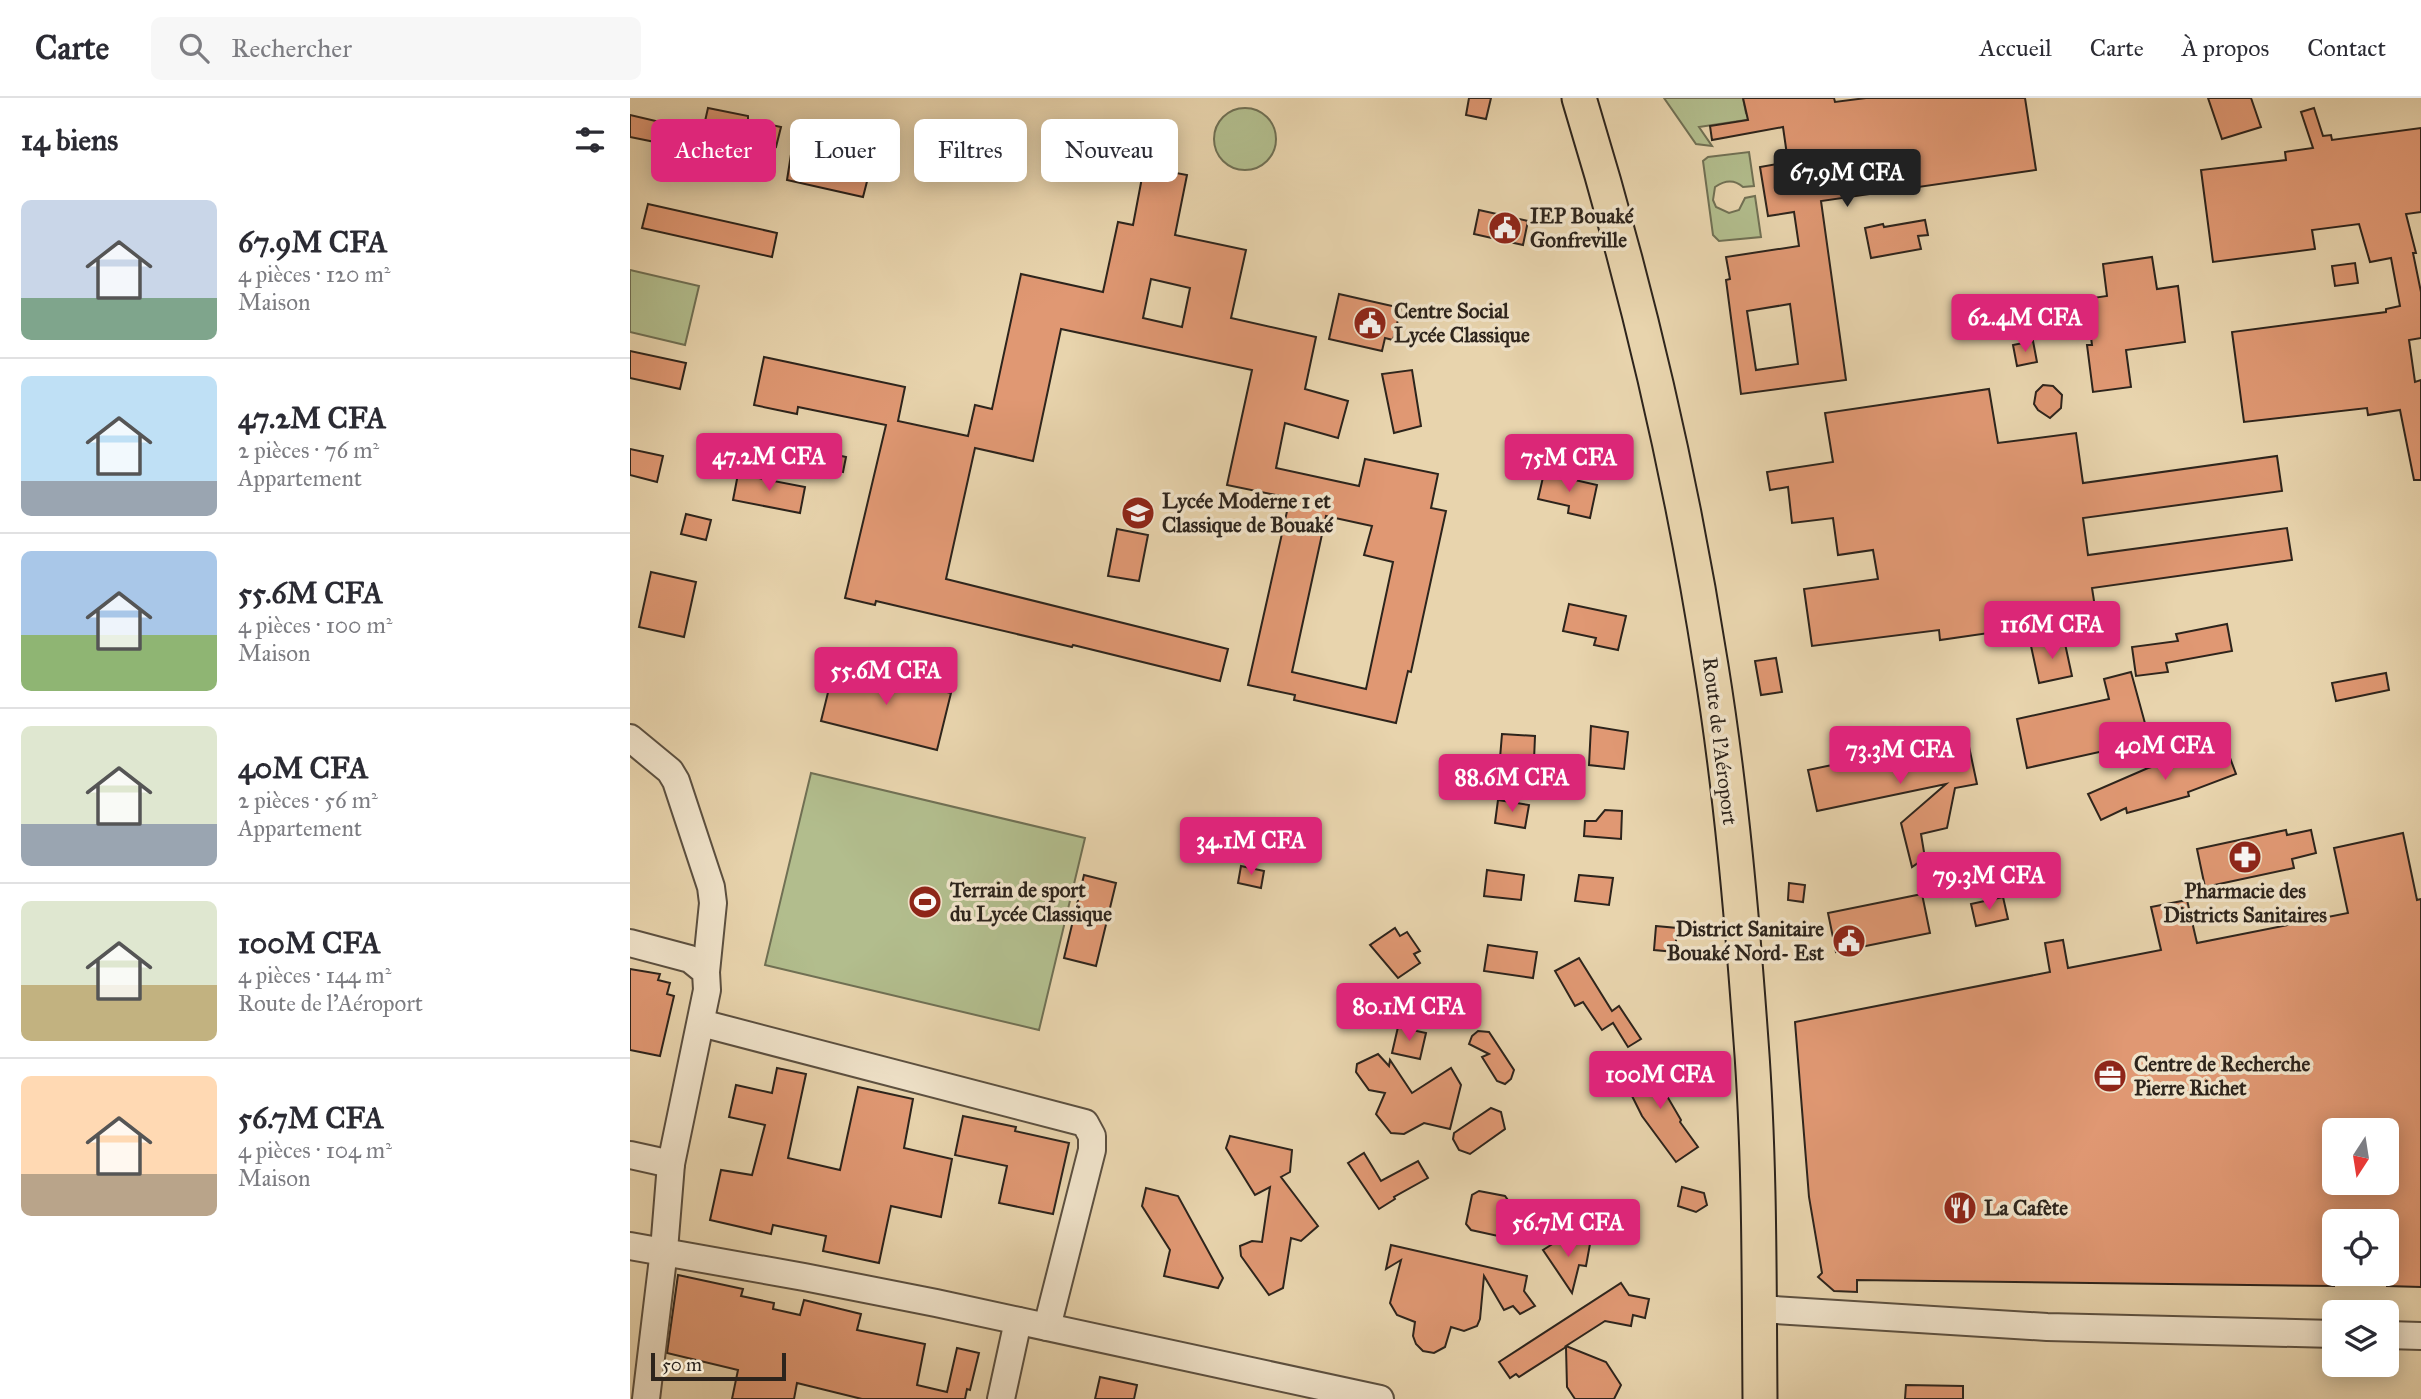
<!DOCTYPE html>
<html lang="fr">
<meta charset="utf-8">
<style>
body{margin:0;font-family:"IM FELL Great Primer",serif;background:#f7f7f7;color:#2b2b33;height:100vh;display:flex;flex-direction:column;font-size:26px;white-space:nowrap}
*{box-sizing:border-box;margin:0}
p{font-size:23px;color:#7c7c81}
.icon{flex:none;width:38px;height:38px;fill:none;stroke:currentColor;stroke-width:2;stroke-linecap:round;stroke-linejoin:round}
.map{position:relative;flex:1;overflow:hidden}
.panel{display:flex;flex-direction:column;background:#fff;width:630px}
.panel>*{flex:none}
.banner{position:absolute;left:21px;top:21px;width:665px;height:63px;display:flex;gap:14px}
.needle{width:46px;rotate:192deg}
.tools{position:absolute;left:1692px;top:1020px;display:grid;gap:14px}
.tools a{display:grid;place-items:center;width:77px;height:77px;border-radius:10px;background:#fff;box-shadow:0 4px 18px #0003;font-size:35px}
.scale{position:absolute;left:21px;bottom:18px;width:135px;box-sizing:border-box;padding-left:7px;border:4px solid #2d241c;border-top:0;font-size:19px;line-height:24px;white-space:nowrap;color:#2d241c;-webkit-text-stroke:5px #f0e3ca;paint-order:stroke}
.price{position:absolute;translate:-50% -60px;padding:0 16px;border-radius:7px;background:#db2777;color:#fff;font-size:23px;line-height:46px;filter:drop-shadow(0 2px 4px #0008)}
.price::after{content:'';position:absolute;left:50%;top:42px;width:21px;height:16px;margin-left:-10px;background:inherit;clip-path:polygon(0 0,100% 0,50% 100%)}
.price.current{background:#222;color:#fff}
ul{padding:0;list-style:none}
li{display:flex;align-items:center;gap:21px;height:175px;padding:0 21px}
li+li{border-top:2px solid #e1e1e2}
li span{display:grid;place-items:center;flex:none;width:196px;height:140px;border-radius:10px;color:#555}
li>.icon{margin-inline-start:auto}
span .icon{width:84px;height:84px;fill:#fffc;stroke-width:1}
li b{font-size:30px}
h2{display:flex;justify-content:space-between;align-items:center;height:84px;padding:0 21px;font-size:30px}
.pill{padding:0 24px;border-radius:10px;background:#fff;box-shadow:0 4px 18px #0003;font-size:24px;line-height:63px}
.pill.current{background:#db2777;color:#fff}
header{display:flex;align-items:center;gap:42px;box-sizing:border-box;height:98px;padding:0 35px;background:#fff;border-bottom:2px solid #e1e1e2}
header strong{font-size:33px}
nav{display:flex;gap:38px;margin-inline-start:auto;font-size:24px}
.search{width:490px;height:63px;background:#f7f7f7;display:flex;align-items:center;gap:18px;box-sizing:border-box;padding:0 24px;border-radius:10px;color:#7c7c81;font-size:26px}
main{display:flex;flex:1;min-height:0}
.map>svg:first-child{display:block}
.green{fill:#b2bd8d;stroke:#707054;stroke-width:2}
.building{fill:#e09873;stroke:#2d241c;stroke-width:2;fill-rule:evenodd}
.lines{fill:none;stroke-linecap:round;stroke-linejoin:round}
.minor-casing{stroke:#5c5040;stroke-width:30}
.major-casing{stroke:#2d241c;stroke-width:37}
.minor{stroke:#f0e3ca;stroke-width:26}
.major{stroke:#e8d4ad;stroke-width:33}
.labels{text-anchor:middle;stroke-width:7;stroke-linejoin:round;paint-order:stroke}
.poi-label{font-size:21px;font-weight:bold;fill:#2d241c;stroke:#f0e3ca;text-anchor:start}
.street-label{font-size:21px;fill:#2d241c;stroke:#f0e3ca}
</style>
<header>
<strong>Carte</strong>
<div class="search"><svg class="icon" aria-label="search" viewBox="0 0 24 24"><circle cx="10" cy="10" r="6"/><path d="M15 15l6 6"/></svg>Rechercher</div>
<nav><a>Accueil</a><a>Carte</a><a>À propos</a><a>Contact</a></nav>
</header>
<main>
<section class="panel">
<h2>14 biens<svg class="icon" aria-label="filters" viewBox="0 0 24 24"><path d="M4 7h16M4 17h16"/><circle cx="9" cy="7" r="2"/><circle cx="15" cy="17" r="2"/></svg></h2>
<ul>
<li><span style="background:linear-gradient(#c9d6e8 70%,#7fa58c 0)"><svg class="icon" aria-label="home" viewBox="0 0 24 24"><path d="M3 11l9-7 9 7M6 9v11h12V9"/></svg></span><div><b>67.9M CFA</b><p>4 pièces · 120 m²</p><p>Maison</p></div></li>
<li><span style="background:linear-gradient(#bfe0f5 75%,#9aa5b1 0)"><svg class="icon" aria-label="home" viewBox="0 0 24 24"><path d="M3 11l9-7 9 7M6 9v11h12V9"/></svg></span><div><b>47.2M CFA</b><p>2 pièces · 76 m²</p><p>Appartement</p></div></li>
<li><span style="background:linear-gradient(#a9c7e8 60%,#8fb573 0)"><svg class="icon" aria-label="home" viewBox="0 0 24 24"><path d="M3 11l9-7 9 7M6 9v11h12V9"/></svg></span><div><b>55.6M CFA</b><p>4 pièces · 100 m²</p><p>Maison</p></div></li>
<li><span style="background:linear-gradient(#dfe7d0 70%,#9aa5b1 0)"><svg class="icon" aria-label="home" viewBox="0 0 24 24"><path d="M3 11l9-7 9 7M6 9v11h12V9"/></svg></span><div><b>40M CFA</b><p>2 pièces · 56 m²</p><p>Appartement</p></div></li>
<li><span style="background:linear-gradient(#dfe7d0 60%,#c2b280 0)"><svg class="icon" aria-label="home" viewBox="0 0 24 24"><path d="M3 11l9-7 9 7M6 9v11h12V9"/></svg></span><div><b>100M CFA</b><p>4 pièces · 144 m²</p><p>Route de l'Aéroport</p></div></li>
<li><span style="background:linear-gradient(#ffd9b3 70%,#b9a48a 0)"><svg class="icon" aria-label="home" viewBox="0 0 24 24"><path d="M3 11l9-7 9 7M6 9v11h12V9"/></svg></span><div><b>56.7M CFA</b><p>4 pièces · 104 m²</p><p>Maison</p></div></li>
</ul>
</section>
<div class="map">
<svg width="1791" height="1301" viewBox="0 0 1791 1301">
<rect width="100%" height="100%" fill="#e8d4ad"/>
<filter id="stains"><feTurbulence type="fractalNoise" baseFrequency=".00286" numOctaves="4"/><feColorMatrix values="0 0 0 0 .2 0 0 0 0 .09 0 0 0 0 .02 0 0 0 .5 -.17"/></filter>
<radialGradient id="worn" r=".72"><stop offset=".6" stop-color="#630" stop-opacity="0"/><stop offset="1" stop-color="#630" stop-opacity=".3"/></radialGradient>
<g class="green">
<polygon points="1034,0 1113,0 1116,15 1128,13 1129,20 1069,29 1082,48 1066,46"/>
<circle cx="615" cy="41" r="31"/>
<path d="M1119 54 1124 88 1113 89C1104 81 1095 82 1085 89L1083 102 1086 109 1099 115 1109 112 1115 100 1125 98 1131 139 1089 143 1083 137 1073 63 1078 59Z"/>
<polygon points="0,172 69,188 55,247 0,234"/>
<polygon points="181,675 455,740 409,932 135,867"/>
</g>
<g class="building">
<polygon points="839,0 861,0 856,21 836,17"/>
<path d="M1113 0H1204L1205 4 1236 0H1395L1406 72 1191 103 1216 282 1111 296 1096 182 1100 181 1096 159 1169 148 1164 114 1138 118 1130 69 1158 64 1153 29 1082 42 1080 28 1118 22ZM1160 206 1168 266 1126 272 1117 213Z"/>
<polygon points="1578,0 1621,0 1631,29 1592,41"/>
<polygon points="78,10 118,18 118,22 151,29 146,49 73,32"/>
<polygon points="1684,10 1693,38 1701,37 1702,42 1791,30 1791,114 1776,116 1786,155 1783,155 1791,194 1791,240 1779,242 1785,284 1791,282 1791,382 1784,382 1770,312 1738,317 1737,310 1614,324 1602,234 1756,214 1756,211 1770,208 1761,160 1740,164 1729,126 1682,132 1685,151 1583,164 1571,72 1656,62 1655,54 1683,50 1671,14"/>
<polygon points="0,17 30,24 25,44 0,39"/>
<polygon points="162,50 241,68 233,99 157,82"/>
<path d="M514 69 557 77 545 137 616 152 601 220 686 239 675 291 718 303 708 340 655 325 646 370 729 388 735 361 808 376 801 410 816 413 781 574 778 573 766 625 664 602 665 597 618 587 660 400 597 387 622 272 431 231 403 363 345 350 316 481 598 551 590 583 443 547 442 549 246 503 245 507 215 500 256 327 168 309 167 316 124 307 134 259 275 289 268 323 338 338 345 307 362 311 391 176 473 194 488 124 503 127ZM521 181 560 190 552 229 513 220ZM696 418 742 428 734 457 763 464 736 591 662 574Z"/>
<polygon points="18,106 147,135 142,159 12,130"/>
<polygon points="849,112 898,123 893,147 844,136"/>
<polygon points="1295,122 1298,137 1288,138 1291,151 1241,160 1235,130 1253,126 1254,129"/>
<polygon points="1522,159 1527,191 1548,188 1555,244 1496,252 1501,289 1463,294 1457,247 1462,247 1456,201 1477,198 1473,166"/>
<polygon points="1725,165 1728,185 1705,188 1702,168"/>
<polygon points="709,196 771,210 763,242 755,240 752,253 699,241"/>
<polygon points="1403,243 1407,264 1387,268 1383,247"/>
<polygon points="0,253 56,265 50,291 0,280"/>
<polygon points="782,272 791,328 764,335 752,276"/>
<polygon points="1413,287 1423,288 1432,297 1431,310 1420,320 1408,312 1404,306 1406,294"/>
<polygon points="1359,291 1368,345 1446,335 1453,385 1647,358 1652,393 1453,420 1458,457 1657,430 1662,462 1462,490 1467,522 1421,528 1419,517 1365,524 1366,534 1310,542 1309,532 1182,548 1174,491 1248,481 1243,452 1208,457 1203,420 1162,425 1158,389 1140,392 1137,374 1203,364 1195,315"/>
<polygon points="0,351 33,358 27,384 0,377"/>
<polygon points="189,353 216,359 213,374 185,367"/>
<polygon points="914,375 967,387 960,420 938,415 939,408 908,401"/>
<polygon points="108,376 175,389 170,415 103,402"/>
<polygon points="56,416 81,422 76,442 51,436"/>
<polygon points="487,431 518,437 509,483 478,478"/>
<polygon points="21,474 66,484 54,539 9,529"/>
<polygon points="939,506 996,518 988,552 964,547 966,540 933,533"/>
<polygon points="1597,526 1602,553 1536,565 1538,574 1506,578 1502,549 1548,543 1546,536"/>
<polygon points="1434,541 1442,578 1409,585 1401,548"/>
<polygon points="1146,560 1152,594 1131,597 1125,563"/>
<polygon points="205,566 321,595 307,652 191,623"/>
<polygon points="1501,574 1516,629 1490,636 1492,649 1397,670 1387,621 1479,601 1474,581"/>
<polygon points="1756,575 1759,592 1706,603 1702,585"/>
<polygon points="961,628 998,634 994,671 959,667"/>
<polygon points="872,636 905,638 904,662 870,660"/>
<polygon points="1593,641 1606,676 1558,694 1559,698 1497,715 1496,710 1471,722 1458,696 1518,670 1565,657 1563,652"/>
<polygon points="1338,644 1347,686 1325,690 1317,730 1291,736 1295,760 1282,769 1271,725 1316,686 1187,713 1178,672 1274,652 1275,657"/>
<polygon points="868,702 899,707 895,730 865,725"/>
<polygon points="975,712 992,713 991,741 954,738 955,723 966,723"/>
<polygon points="1656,732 1657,737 1681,732 1686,755 1662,761 1664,770 1575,789 1567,751"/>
<path d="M1773 735 1787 802 1791 801V1189L1757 1188V1124H1704V1188L1227 1182V1194L1204 1193 1188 1179 1192 1175 1179 1099 1165 924 1420 874 1415 845 1433 842 1438 870 1531 852 1521 809 1557 802 1567 845 1718 815 1704 750ZM1704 1032H1757V1085H1704Z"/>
<polygon points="611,768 634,773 631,790 608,785"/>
<polygon points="857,772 894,777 891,802 854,798"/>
<polygon points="454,777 486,785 466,868 434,860"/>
<polygon points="949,777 983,780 979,807 945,803"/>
<polygon points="1159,785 1175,787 1173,804 1158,802"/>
<polygon points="1292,796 1300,835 1206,854 1198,815"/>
<polygon points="1373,799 1378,821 1346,828 1341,806"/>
<polygon points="1026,828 1047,830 1045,854 1024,852"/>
<polygon points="765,830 770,838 777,834 790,853 784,856 790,865 768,880 740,847"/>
<polygon points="858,847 907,854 903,880 854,873"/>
<polygon points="949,860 982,913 989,908 1011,941 998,949 983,925 972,932 953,904 945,908 925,873"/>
<polygon points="0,871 30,876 28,882 40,885 37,896 44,898 30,958 0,952"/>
<polygon points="768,929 796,935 790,961 762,955"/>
<polygon points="848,933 859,934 884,972 881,981 875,986 867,983 852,959 859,956 839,946 842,938"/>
<polygon points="748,956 759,968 760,962 782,995 821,970 831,987 820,1031 794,1025 774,1036 761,1035 746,1016 755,995 739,992 726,974 727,966"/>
<polygon points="1018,968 1024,980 1036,974 1043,988 1034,993 1051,1022 1050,1024 1068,1049 1046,1064 1012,1018 993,980"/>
<polygon points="147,970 176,976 158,1060 210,1072 228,989 283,1001 274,1050 322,1061 311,1119 261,1108 249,1165 193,1153 196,1138 143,1127 141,1136 80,1122 91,1072 122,1077 135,1027 99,1019 106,987 142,995"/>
<polygon points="861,1010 871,1014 875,1031 840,1056 829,1052 823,1041 824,1035"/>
<polygon points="333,1018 386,1029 385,1033 439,1045 423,1116 369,1105 377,1068 325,1057"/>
<polygon points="600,1038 662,1052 660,1074 651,1079 688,1128 671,1143 661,1140 653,1190 639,1197 611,1158 610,1148 622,1143 632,1144 640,1089 625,1097 596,1050"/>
<polygon points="734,1055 751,1083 788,1063 798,1080 764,1099 765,1101 749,1111 718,1065"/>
<polygon points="1052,1089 1074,1095 1077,1107 1066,1114 1048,1108"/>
<polygon points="516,1090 548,1098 593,1180 588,1190 534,1178 540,1152 512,1108"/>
<polygon points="849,1093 875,1098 880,1105 875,1133 868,1138 841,1132 836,1126 842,1097"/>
<polygon points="932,1140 960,1146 956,1168 949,1167 942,1195 913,1152"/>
<polygon points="761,1147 897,1178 894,1193 905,1208 890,1216 883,1208 874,1212 854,1178 850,1221 847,1228 834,1233 821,1229 815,1249 804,1255 793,1253 786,1246 783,1238 785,1224 767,1217 760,1205 771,1162 756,1171"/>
<polygon points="48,1177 113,1191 111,1198 144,1205 143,1211 170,1217 174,1202 231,1216 227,1232 295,1246 287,1287 317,1294 327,1250 349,1255 340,1292 337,1291 335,1301 232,1301 167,1285 164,1301 102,1301 108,1272 37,1255"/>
<polygon points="991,1185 999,1197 1019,1201 1015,1220 1003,1217 1001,1228 975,1223 936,1248 976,1264 991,1287 984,1301 945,1301 937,1289 936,1249 889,1279 886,1276 880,1280 869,1264"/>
<polygon points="470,1279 507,1287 504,1301 465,1301"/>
<polygon points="1276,1287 1333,1288 1333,1301 1275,1301"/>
</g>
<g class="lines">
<defs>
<g id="minor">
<polyline points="0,640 40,673 46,683 81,789 83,805 76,874"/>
<polyline points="0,845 60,861 76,874 77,892 41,1066 34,1152 16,1301"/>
<polyline points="71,925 455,1025 462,1038 462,1052 417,1229"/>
<polyline points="0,1057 41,1066"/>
<polyline points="0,1148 174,1179 306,1205 750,1301"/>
<polyline points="1129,1211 1417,1229 1704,1236"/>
<polyline points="1757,1237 1791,1238"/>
<polyline points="371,1301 388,1223"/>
</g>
<path id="major" d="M949 0C1006 186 1051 376 1081 568 1101 692 1112 818 1121 943 1130 1062 1129 1182 1130 1301"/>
</defs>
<use href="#minor" class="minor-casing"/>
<use href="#major" class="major-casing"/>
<use href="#minor" class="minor"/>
<use href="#major" class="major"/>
</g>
<defs>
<symbol id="civic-disc" viewBox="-11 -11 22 22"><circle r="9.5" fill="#8f2418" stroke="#f0e3ca"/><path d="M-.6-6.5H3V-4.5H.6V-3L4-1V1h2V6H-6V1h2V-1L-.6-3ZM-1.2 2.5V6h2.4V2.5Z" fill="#fff"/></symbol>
<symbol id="school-disc" viewBox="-11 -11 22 22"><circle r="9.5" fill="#8f2418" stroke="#f0e3ca"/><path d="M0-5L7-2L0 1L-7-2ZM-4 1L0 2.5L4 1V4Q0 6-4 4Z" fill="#fff"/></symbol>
<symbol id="pharmacy-disc" viewBox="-11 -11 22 22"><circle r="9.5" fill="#8f2418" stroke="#f0e3ca"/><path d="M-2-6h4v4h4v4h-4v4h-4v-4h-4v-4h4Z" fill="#fff"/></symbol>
<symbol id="stadium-disc" viewBox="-11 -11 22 22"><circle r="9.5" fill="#8f2418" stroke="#f0e3ca"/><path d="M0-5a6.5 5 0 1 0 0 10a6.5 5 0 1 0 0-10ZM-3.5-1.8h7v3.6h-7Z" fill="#fff"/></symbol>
<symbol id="office-disc" viewBox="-11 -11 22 22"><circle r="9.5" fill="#8f2418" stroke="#f0e3ca"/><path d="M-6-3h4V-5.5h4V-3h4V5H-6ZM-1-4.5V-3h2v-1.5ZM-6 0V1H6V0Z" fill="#fff"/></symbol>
<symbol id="restaurant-disc" viewBox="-11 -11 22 22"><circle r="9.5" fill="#8f2418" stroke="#f0e3ca"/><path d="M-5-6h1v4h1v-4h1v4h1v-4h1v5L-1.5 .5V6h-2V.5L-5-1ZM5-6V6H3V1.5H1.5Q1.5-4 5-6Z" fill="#fff"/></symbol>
</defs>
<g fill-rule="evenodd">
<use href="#civic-disc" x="856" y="111" width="38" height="38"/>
<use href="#civic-disc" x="721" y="206" width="38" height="38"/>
<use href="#school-disc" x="489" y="396" width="38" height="38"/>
<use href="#pharmacy-disc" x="1596" y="740" width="38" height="38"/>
<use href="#stadium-disc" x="276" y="785" width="38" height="38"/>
<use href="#civic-disc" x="1200" y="824" width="38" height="38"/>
<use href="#office-disc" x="1461" y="959" width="38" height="38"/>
<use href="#restaurant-disc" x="1311" y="1091" width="38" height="38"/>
</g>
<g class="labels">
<g class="poi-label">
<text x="900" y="125">IEP Bouaké<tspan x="900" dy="24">Gonfreville</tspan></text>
<text x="764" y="220">Centre Social<tspan x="764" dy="24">Lycée Classique</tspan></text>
<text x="532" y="410">Lycée Moderne 1 et<tspan x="532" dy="24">Classique de Bouaké</tspan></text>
<text x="320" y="799">Terrain de sport<tspan x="320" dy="24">du Lycée Classique</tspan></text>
<text x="1615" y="800" text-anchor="middle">Pharmacie des<tspan x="1615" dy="24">Districts Sanitaires</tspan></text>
<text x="1194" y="838" text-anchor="end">District Sanitaire<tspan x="1194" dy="24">Bouaké Nord- Est</tspan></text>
<text x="1504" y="973">Centre de Recherche<tspan x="1504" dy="24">Pierre Richet</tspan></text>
<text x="1354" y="1117">La Cafète</text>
</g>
<g class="street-label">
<text transform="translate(1090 643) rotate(83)" y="7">Route de l'Aéroport</text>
</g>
</g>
<rect width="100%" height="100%" filter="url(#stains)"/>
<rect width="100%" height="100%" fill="url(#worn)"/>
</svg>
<div class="tools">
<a><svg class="needle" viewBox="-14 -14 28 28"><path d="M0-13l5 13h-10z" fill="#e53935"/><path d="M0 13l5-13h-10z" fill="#7c7c81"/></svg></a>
<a><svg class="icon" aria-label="locate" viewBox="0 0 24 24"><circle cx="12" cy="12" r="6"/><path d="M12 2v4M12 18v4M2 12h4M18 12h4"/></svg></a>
<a><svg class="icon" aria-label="layers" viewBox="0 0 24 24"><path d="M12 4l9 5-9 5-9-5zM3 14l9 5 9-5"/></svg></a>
</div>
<div class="scale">50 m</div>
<b class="price current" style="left:1217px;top:111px">67.9M CFA</b>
<b class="price" style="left:1395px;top:256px">62.4M CFA</b>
<b class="price" style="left:139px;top:395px">47.2M CFA</b>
<b class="price" style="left:939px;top:396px">75M CFA</b>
<b class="price" style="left:1422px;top:563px">116M CFA</b>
<b class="price" style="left:256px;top:609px">55.6M CFA</b>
<b class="price" style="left:1535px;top:684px">40M CFA</b>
<b class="price" style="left:1270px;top:688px">73.3M CFA</b>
<b class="price" style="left:882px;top:716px">88.6M CFA</b>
<b class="price" style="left:621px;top:779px">34.1M CFA</b>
<b class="price" style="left:1359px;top:814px">79.3M CFA</b>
<b class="price" style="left:779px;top:945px">80.1M CFA</b>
<b class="price" style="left:1030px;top:1013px">100M CFA</b>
<b class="price" style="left:938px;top:1161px">56.7M CFA</b>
<div class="banner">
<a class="pill current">Acheter</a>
<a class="pill">Louer</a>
<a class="pill">Filtres</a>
<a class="pill">Nouveau</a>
</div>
</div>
</main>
